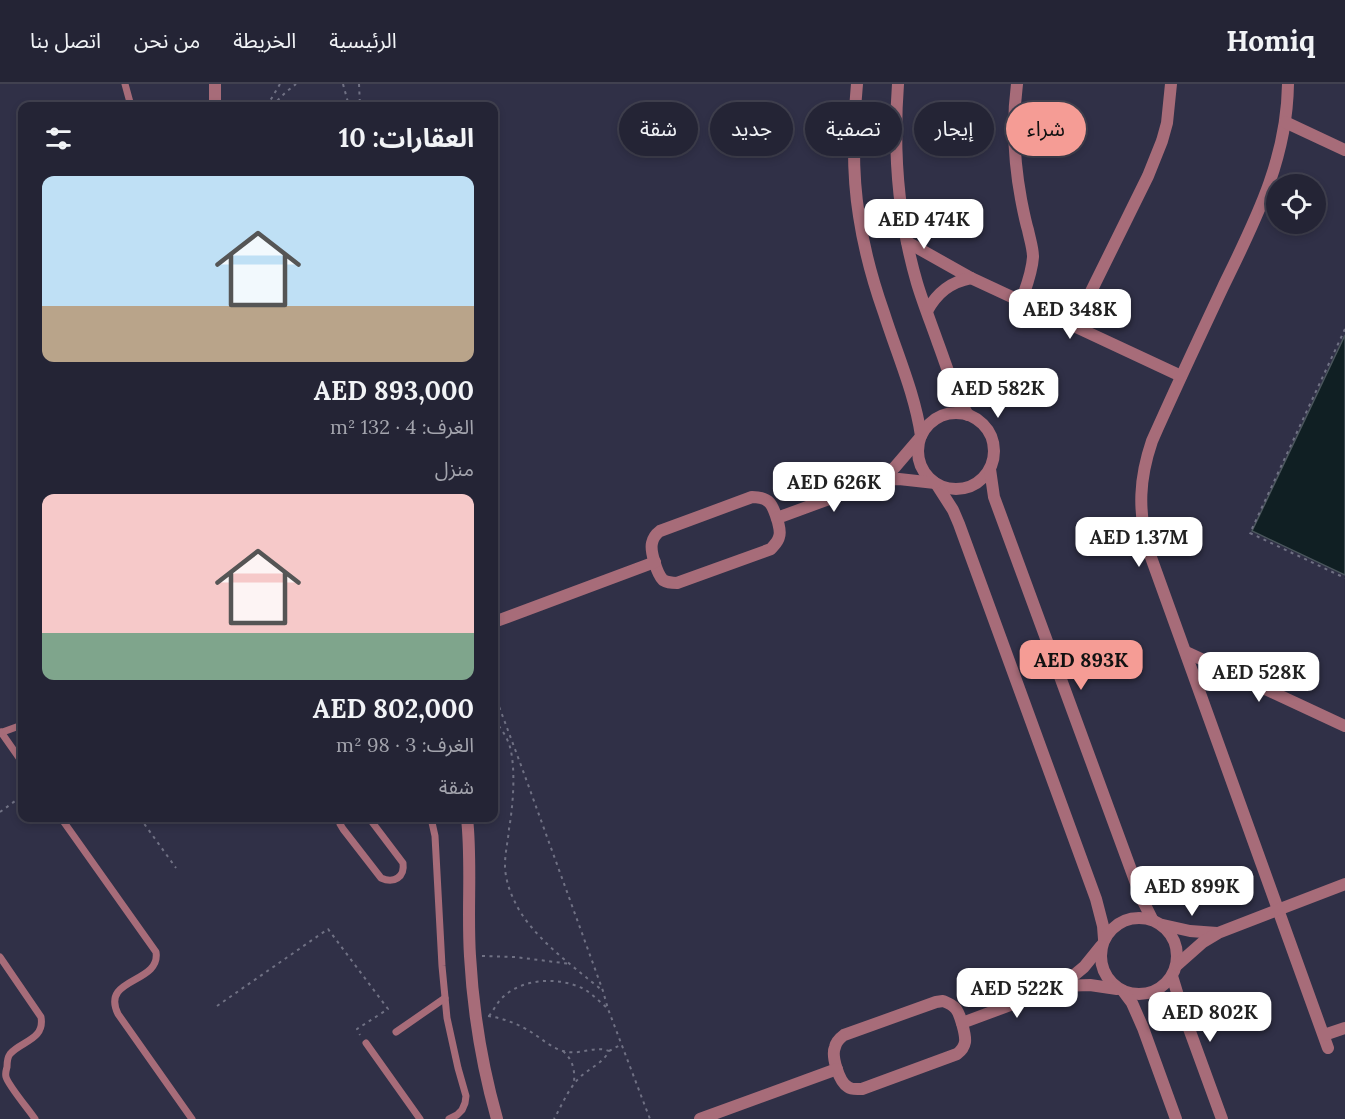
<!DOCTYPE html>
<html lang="ar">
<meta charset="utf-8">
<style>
body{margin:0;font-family:Lora,"Noto Sans Arabic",serif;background:#2c2c3d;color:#f1f3f6;direction:rtl;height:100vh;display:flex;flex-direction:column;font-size:22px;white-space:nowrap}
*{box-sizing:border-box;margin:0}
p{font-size:20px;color:#a3a4ad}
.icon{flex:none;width:33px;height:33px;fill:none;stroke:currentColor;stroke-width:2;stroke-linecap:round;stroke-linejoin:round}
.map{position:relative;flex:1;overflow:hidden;direction:ltr}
.drawer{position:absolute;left:18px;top:18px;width:480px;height:720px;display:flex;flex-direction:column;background:#242435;border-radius:12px;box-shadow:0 3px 9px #0003,0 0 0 2px #414150;direction:rtl}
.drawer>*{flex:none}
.banner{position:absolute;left:516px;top:18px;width:570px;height:54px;direction:rtl;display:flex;gap:12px}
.fabs{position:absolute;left:1266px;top:90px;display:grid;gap:12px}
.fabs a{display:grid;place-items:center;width:60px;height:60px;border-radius:50%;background:#242435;box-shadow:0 3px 9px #0003,0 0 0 2px #414150;font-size:30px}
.price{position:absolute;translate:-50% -51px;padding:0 14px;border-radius:12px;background:#fff;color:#222;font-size:20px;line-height:39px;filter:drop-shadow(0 2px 3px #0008)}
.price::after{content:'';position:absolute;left:50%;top:36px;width:18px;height:14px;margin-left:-9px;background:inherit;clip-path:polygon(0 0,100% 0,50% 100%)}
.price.current{background:#f59c95;color:#111}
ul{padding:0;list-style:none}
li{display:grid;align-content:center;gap:12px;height:318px;padding:0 24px}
li span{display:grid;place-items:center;height:186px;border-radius:12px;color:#555}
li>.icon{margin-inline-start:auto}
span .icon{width:108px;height:108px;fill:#fffc;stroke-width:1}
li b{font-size:26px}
h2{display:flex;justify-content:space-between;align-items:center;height:72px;padding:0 24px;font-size:26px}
.tag{padding:0 21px;border-radius:27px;background:#242435;box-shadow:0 3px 9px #0003,0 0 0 2px #414150;font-size:21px;line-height:54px}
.tag.current{background:#f59c95;color:#111}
header{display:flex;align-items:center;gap:36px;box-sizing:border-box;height:84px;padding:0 30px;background:#242435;border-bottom:2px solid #414150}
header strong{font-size:28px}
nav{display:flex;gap:33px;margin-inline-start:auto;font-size:21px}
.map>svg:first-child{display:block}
.water{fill:#101f23;stroke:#4a555c;stroke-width:1.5}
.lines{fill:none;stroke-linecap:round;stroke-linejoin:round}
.path{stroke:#707184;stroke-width:2;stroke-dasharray:3 4.5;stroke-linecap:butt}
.lane{stroke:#a76c79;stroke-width:7}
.street{stroke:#a76c79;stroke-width:12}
</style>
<header>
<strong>Homiq</strong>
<nav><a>الرئيسية</a><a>الخريطة</a><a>من نحن</a><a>اتصل بنا</a></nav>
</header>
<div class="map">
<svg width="1345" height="1035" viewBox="0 0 1345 1035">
<rect width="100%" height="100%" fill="#303047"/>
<polygon class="water" points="1345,251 1345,491 1252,447"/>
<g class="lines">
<g class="path">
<polyline points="343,0 349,22"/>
<polyline points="359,0 360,22"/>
<polyline points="267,22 280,0"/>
<polyline points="272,22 286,8 296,0"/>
<polyline points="1345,245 1250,449 1345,494"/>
<polyline points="494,609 522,684 603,907 608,925 650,1035"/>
<path d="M494 636C501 644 507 653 510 663 516 686 513 722 509 745 508 757 505 769 505 781 505 793 509 806 514 816 529 851 574 883 603 907"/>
<polyline points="0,728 22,712"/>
<polyline points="140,734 176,784"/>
<polyline points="482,872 515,873 571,880"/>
<polyline points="217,922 328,845 388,925 357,945 360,951"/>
<path d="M488 932C503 934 518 940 531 948 542 955 552 964 563 967 580 972 594 961 609 967 603 979 590 984 580 993 568 1005 562 1021 554 1035"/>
<path d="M489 932C493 927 496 921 500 916 520 894 558 892 584 905 592 910 599 917 606 923"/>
<path d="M563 967C573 976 575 986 574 999"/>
<polyline points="609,967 622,960"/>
</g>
<g class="lane">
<polyline points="125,0 131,22"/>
<polyline points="1,648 22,678"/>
<polyline points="0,649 22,641"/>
<path d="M61 734 156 868C161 900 100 893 118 930L192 1035"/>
<path d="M340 734V740L343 745 381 794C394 800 405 793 403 779L369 734"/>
<polyline points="431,734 435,752 442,882 447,934 458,984 466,1012 465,1019 462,1026 457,1031 449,1035"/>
<path d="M0 873 41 933C45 956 21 957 10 970 7 974 7 979 7 983 6 987 5 989 6 993 8 1001 29 1026 35 1035"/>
<polyline points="396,948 445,914"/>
<polyline points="366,959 420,1035"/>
</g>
<g class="street">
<path d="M857 0C853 44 852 89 859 132 864 165 873 198 884 229 897 270 915 310 921 352"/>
<path d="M898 0C893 67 898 134 917 199 923 219 931 239 938 259 947 283 954 308 968 331"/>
<path d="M1017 0C1012 38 1014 77 1021 115 1023 125 1025 136 1028 146 1030 156 1033 164 1033 173 1032 189 1026 203 1021 218"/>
<path d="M1288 0C1287 76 1255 137 1223 203 1199 254 1175 305 1152 357 1139 395 1138 426 1148 465L1328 964"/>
<polyline points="215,22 215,0"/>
<polyline points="1285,38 1345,66"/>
<polyline points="907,158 971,194 1181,292"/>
<path d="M927 227C937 209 950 198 971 194"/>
<polyline points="1074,242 1148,92 1162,57 1167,39 1171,0"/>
<circle cx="956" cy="367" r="38"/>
<polyline points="990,385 994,413 1141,813 1152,835"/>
<polyline points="881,396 895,383 919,355"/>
<polyline points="937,401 953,426 959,440 1096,815 1103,842 1104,855"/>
<path d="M752 413C771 413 773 422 778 438 779 443 781 448 779 453 778 458 774 461 771 465L677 499C672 499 668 499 663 496 657 490 650 467 652 459 653 454 656 450 660 447Z"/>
<polyline points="777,434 881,396 899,395 935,399"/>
<polyline points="494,538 655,478"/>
<polyline points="1186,568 1345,642"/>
<path d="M467 734C472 780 467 825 470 872 473 926 482 982 497 1035"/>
<circle cx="1139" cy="872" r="38"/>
<polyline points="1163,841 1190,847 1217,849"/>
<polyline points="1177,881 1203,858 1218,849 1345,800"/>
<polyline points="1172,892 1184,931 1222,1035"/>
<polyline points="1061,902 1084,883 1101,862"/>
<polyline points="1123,907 1132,919 1143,944 1176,1035"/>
<path d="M943 917C948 919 952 920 956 925 960 930 966 951 965 958 964 964 961 967 957 970L862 1005C857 1005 852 1006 848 1003 839 998 831 972 835 963 836 958 840 954 844 951L936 918Z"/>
<polyline points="962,939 1061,902 1090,901 1117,905"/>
<polyline points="1324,951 1345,944"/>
<polyline points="700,1035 837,985"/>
</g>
</g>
</svg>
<div class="fabs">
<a><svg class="icon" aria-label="locate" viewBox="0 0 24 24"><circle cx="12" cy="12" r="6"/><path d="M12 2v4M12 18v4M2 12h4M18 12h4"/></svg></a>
</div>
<b class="price" style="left:924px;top:166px">AED 474K</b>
<b class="price" style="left:1070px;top:256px">AED 348K</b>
<b class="price" style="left:998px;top:335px">AED 582K</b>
<b class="price" style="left:834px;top:429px">AED 626K</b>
<b class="price" style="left:1139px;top:484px">AED 1.37M</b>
<b class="price current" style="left:1081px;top:607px">AED 893K</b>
<b class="price" style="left:1259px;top:619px">AED 528K</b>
<b class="price" style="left:1192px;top:833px">AED 899K</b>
<b class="price" style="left:1017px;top:935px">AED 522K</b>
<b class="price" style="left:1210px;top:959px">AED 802K</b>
<div class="banner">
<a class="tag current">شراء</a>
<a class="tag">إيجار</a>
<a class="tag">تصفية</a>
<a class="tag">جديد</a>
<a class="tag">شقة</a>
</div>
<section class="drawer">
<h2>العقارات: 10<svg class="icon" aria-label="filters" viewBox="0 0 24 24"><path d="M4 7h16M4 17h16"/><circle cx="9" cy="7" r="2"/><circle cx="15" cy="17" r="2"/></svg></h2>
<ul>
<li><span style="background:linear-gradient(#bfe0f5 70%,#b9a48a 0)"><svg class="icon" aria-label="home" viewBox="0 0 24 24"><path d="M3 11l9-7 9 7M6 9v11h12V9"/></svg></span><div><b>AED 893,000</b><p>الغرف: 4 · 132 m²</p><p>منزل</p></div></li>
<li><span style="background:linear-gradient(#f6c9c9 75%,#7fa58c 0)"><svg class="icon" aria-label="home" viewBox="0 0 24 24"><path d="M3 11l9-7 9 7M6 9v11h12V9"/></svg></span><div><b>AED 802,000</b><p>الغرف: 3 · 98 m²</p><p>شقة</p></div></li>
</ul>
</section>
</div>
